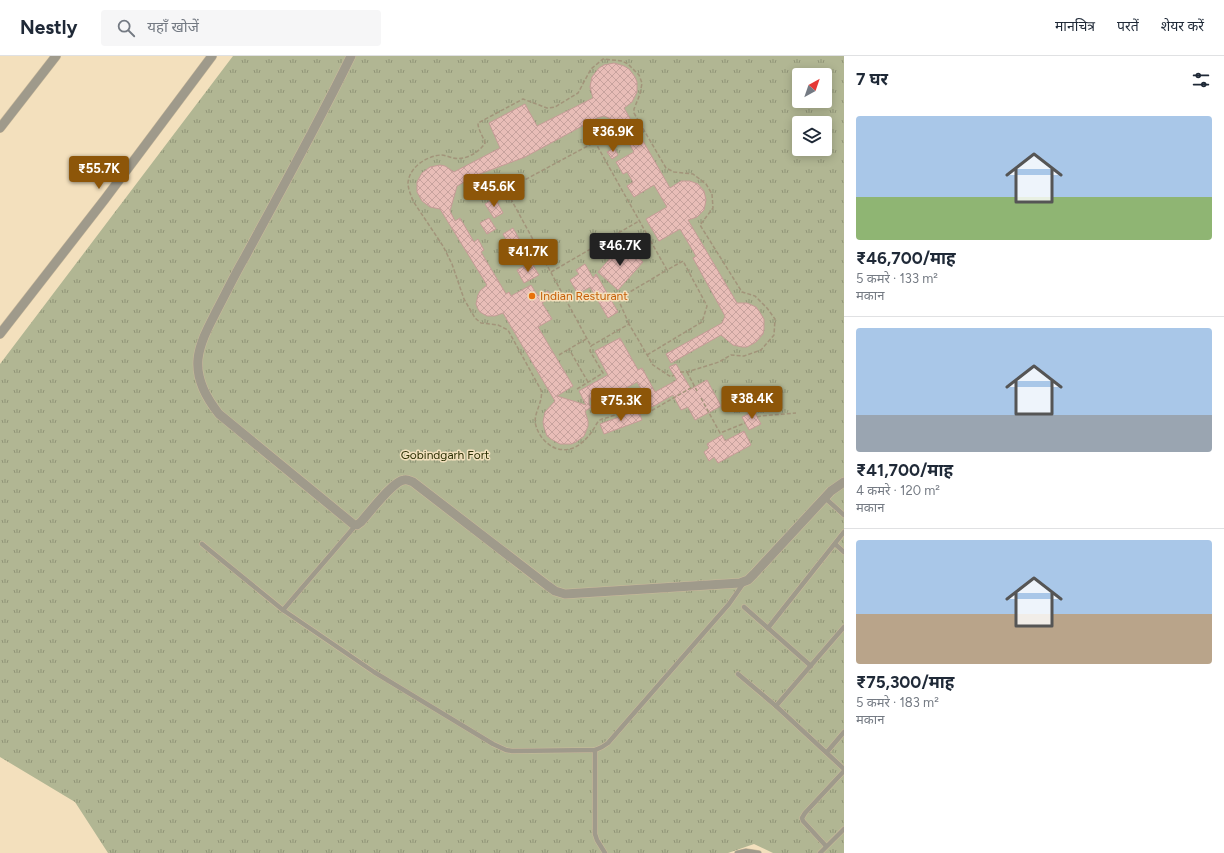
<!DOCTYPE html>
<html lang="hi">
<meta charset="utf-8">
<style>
body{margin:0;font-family:Figtree,"Noto Sans Devanagari",sans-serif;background:#f6f6f7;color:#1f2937;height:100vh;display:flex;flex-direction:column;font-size:15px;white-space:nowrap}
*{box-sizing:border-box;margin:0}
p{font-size:13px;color:#747a83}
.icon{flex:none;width:22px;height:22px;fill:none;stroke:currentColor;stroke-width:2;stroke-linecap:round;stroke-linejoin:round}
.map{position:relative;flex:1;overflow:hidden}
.drawer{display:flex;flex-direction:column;background:#fff;width:380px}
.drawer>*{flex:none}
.needle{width:26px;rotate:40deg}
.buttons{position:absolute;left:792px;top:12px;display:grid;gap:8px}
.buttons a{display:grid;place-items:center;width:40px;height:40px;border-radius:4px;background:#fff;box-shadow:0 2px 10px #0003;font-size:20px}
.price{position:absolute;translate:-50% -34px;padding:0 9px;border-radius:4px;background:#8d5609;color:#fff;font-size:13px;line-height:26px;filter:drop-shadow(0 1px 2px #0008)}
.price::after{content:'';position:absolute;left:50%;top:24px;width:12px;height:9px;margin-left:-6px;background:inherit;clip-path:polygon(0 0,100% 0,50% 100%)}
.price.selected{background:#222;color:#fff}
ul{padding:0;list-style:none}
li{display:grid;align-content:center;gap:8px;height:212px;padding:0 12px}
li+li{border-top:1px solid #e0e1e3}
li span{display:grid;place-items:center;height:124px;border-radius:4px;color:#555}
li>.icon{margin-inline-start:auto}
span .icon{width:72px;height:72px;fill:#fffc;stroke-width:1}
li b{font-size:17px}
h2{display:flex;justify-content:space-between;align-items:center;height:48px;padding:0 12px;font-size:17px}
header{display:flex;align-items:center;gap:24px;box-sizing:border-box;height:56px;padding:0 20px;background:#fff;border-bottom:1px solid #e0e1e3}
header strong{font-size:19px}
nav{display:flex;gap:22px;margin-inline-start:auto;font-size:14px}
.search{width:280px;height:36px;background:#f6f6f7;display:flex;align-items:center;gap:10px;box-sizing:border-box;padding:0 14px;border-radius:4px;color:#747a83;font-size:15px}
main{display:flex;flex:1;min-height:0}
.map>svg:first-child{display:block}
.park{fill:url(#park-tufts);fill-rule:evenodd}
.building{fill:url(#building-cross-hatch);stroke:#c49c96}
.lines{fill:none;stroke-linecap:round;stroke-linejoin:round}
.service-casing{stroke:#ccbb9c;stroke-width:5.5}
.minor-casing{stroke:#ccbb9c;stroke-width:10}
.path{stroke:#a2947a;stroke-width:1.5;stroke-dasharray:4 2;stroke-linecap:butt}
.service{stroke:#9f9a8b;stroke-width:4.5}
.minor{stroke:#9f9a8b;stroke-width:9}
.food-dot{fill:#e8710a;stroke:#f3e0bd;stroke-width:1.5}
.labels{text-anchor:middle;stroke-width:3;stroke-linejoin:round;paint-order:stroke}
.food-label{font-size:12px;fill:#c56008;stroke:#f3e0bd;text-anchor:start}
.park-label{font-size:12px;fill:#2c3004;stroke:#f3e0bd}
</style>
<header>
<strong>Nestly</strong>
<div class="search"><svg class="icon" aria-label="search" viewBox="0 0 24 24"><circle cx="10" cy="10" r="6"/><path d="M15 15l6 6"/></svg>यहाँ खोजें</div>
<nav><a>मानचित्र</a><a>परतें</a><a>शेयर करें</a></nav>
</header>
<main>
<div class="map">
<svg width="844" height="797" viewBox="0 0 844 797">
<defs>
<pattern id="park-tufts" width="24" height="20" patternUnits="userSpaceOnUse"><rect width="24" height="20" fill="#b1b693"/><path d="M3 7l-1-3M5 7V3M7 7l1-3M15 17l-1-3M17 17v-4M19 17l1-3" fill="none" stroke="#909477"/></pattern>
<pattern id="building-cross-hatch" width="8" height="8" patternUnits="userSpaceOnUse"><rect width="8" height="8" fill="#e8bdb7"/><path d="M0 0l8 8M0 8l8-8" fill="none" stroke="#c7a29d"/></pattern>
</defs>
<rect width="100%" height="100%" fill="#f3e0bd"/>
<path class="park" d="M233 0H844V797H773L754 788 728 797H108L75 746 0 701V308ZM799 19H825V45H799ZM799 67H825V93H799Z"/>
<g class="building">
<polygon points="614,7 624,10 629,13 635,21 637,26 637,36 632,46 624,52 670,132 681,125 690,125 698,128 704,135 706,144 704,154 697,161 688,164 737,247 747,247 756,251 759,255 764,263 764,273 763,278 756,286 747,291 742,291 733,289 721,279 671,307 666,298 722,267 725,260 693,202 696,200 680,173 659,185 646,163 667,151 654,129 634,141 627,130 633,126 627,116 623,118 616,106 634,96 618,69 614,65 609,62 604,60 597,62 525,101 477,119 457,130 450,155 455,165 460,162 474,186 478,183 484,194 481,196 506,238 509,236 511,240 531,229 538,240 548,235 552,241 542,247 552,263 538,271 573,330 557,340 586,349 579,335 608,319 595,295 620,282 638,314 642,312 655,336 677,324 669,311 676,308 691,333 707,324 721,350 695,364 688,351 681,354 673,339 652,351 637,326 593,350 589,339 589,349 593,350 585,355 588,365 588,370 584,380 576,386 571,388 560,388 551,383 547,380 544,371 543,366 545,356 555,345 503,257 495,260 487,260 480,256 478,253 476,248 478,239 480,235 487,229 440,153 430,151 422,145 417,136 417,126 422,117 430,111 440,109 445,110 454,116 500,92 489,67 525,48 537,70 593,42 590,31 592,21 599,12 604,9"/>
<polygon points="614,92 618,99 612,103 607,96"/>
<polygon points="495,142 503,157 494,162 485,148"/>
<polygon points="489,162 496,173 487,178 480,167"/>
<polygon points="513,172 522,188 512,194 503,178"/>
<polygon points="623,188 643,206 618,234 598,216"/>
<polygon points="531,206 539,219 524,227 517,214"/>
<polygon points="585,208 593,222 596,218 618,256 608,262 590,231 578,238 570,224 579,218 576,214"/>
<polygon points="638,354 642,364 604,378 600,368"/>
<polygon points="754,355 761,368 749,374 742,361"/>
<polygon points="744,375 751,389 718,407 714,401 709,405 704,396 709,392 707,388 722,379 725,385"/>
</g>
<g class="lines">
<defs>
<g id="service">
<polyline points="825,442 844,459"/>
<polyline points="202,488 283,554 374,616 493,688 506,694 512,695 595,694 602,691 608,687 729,548 743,528"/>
<polyline points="835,488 844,496"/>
<polyline points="744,551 811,610"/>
<polyline points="283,554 356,469"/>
<polyline points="768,572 844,476"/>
<polyline points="738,618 776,650 844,713"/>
<polyline points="776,650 844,571"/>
<polyline points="595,694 595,778 597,784 605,797"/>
<polyline points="827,696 844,676"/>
<polyline points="826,790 803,765 802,762 805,757 844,715"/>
<polyline points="737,797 746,795 759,797"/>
<polyline points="820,797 844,773"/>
</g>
<g id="minor">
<path d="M351 0C318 68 281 134 245 201 235 218 227 235 218 252 210 268 200 285 198 303 196 323 207 343 219 358L353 468 357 469 361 466C370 456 393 425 404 424 407 423 410 425 413 426L548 530 555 535 565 538 740 527 748 524 754 518 831 435 844 426"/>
<polyline points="0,72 56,0"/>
<polyline points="0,278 105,143 212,0"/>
</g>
</defs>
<use href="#service" class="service-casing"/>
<use href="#minor" class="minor-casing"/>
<g class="path">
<polyline points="551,216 639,165"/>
<polyline points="629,268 618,243 667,214 595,86 506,134 591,290 629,268 653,309 671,321 674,319"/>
<polyline points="586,283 569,293 588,326"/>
<polyline points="559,299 569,293"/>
<polyline points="647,299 702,266 707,250 683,205 667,214"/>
<path d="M680 316H687L719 306 731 299 744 300 761 294 774 279 775 263 767 252 755 240 742 236 700 169 713 152 712 138 706 128 693 118 674 116 666 112 634 57V53L640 38 642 27 639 19 628 8 622 5 603 3 591 13 578 37 555 51 547 52 523 43 478 67C478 74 483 80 485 87 479 97 464 105 453 102 449 101 445 99 441 99 427 100 409 111 408 127 408 133 411 139 413 145L443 190 452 208 464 243 475 262 481 267 498 269 508 274 541 334C544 346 532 358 536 370 539 380 546 388 555 392 572 398 584 387 593 374 595 371 597 366 600 364 604 362 608 362 612 360 622 357 631 354 641 350L646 358 694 330"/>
<polyline points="687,316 697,335"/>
<polyline points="577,333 603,317 590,295 591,290"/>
<polyline points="701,342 720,377 745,367"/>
<polyline points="757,361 761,360 796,357"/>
</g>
<use href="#service" class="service"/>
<use href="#minor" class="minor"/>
</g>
<circle class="food-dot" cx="532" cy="240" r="4"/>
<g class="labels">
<g class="food-label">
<text x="540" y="244">Indian Resturant</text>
</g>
<g class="park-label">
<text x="445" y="403">Gobindgarh Fort</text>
</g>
</g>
</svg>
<div class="buttons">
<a><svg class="needle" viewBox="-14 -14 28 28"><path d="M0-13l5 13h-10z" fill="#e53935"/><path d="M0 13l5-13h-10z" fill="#747a83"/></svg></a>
<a><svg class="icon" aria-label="layers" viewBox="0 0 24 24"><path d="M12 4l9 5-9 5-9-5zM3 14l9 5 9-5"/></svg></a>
</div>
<b class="price" style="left:613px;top:97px">₹36.9K</b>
<b class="price" style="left:99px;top:134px">₹55.7K</b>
<b class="price" style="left:494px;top:152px">₹45.6K</b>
<b class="price selected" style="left:620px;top:211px">₹46.7K</b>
<b class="price" style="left:528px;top:217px">₹41.7K</b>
<b class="price" style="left:752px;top:364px">₹38.4K</b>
<b class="price" style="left:621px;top:366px">₹75.3K</b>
</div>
<section class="drawer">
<h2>7 घर<svg class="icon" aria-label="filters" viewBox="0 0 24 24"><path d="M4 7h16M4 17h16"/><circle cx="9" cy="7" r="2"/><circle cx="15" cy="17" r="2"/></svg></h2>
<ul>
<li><span style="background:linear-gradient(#a9c7e8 65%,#8fb573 0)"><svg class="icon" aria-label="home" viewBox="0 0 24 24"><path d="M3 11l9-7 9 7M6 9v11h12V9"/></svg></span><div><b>₹46,700/माह</b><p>5 कमरे · 133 m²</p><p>मकान</p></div></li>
<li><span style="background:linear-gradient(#a9c7e8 70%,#9aa5b1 0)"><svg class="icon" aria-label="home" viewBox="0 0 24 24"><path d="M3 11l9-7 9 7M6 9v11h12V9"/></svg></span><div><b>₹41,700/माह</b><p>4 कमरे · 120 m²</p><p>मकान</p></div></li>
<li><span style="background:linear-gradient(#a9c7e8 60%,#b9a48a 0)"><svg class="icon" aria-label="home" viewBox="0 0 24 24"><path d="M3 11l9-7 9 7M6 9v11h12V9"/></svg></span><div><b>₹75,300/माह</b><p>5 कमरे · 183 m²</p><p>मकान</p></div></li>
</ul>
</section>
</main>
